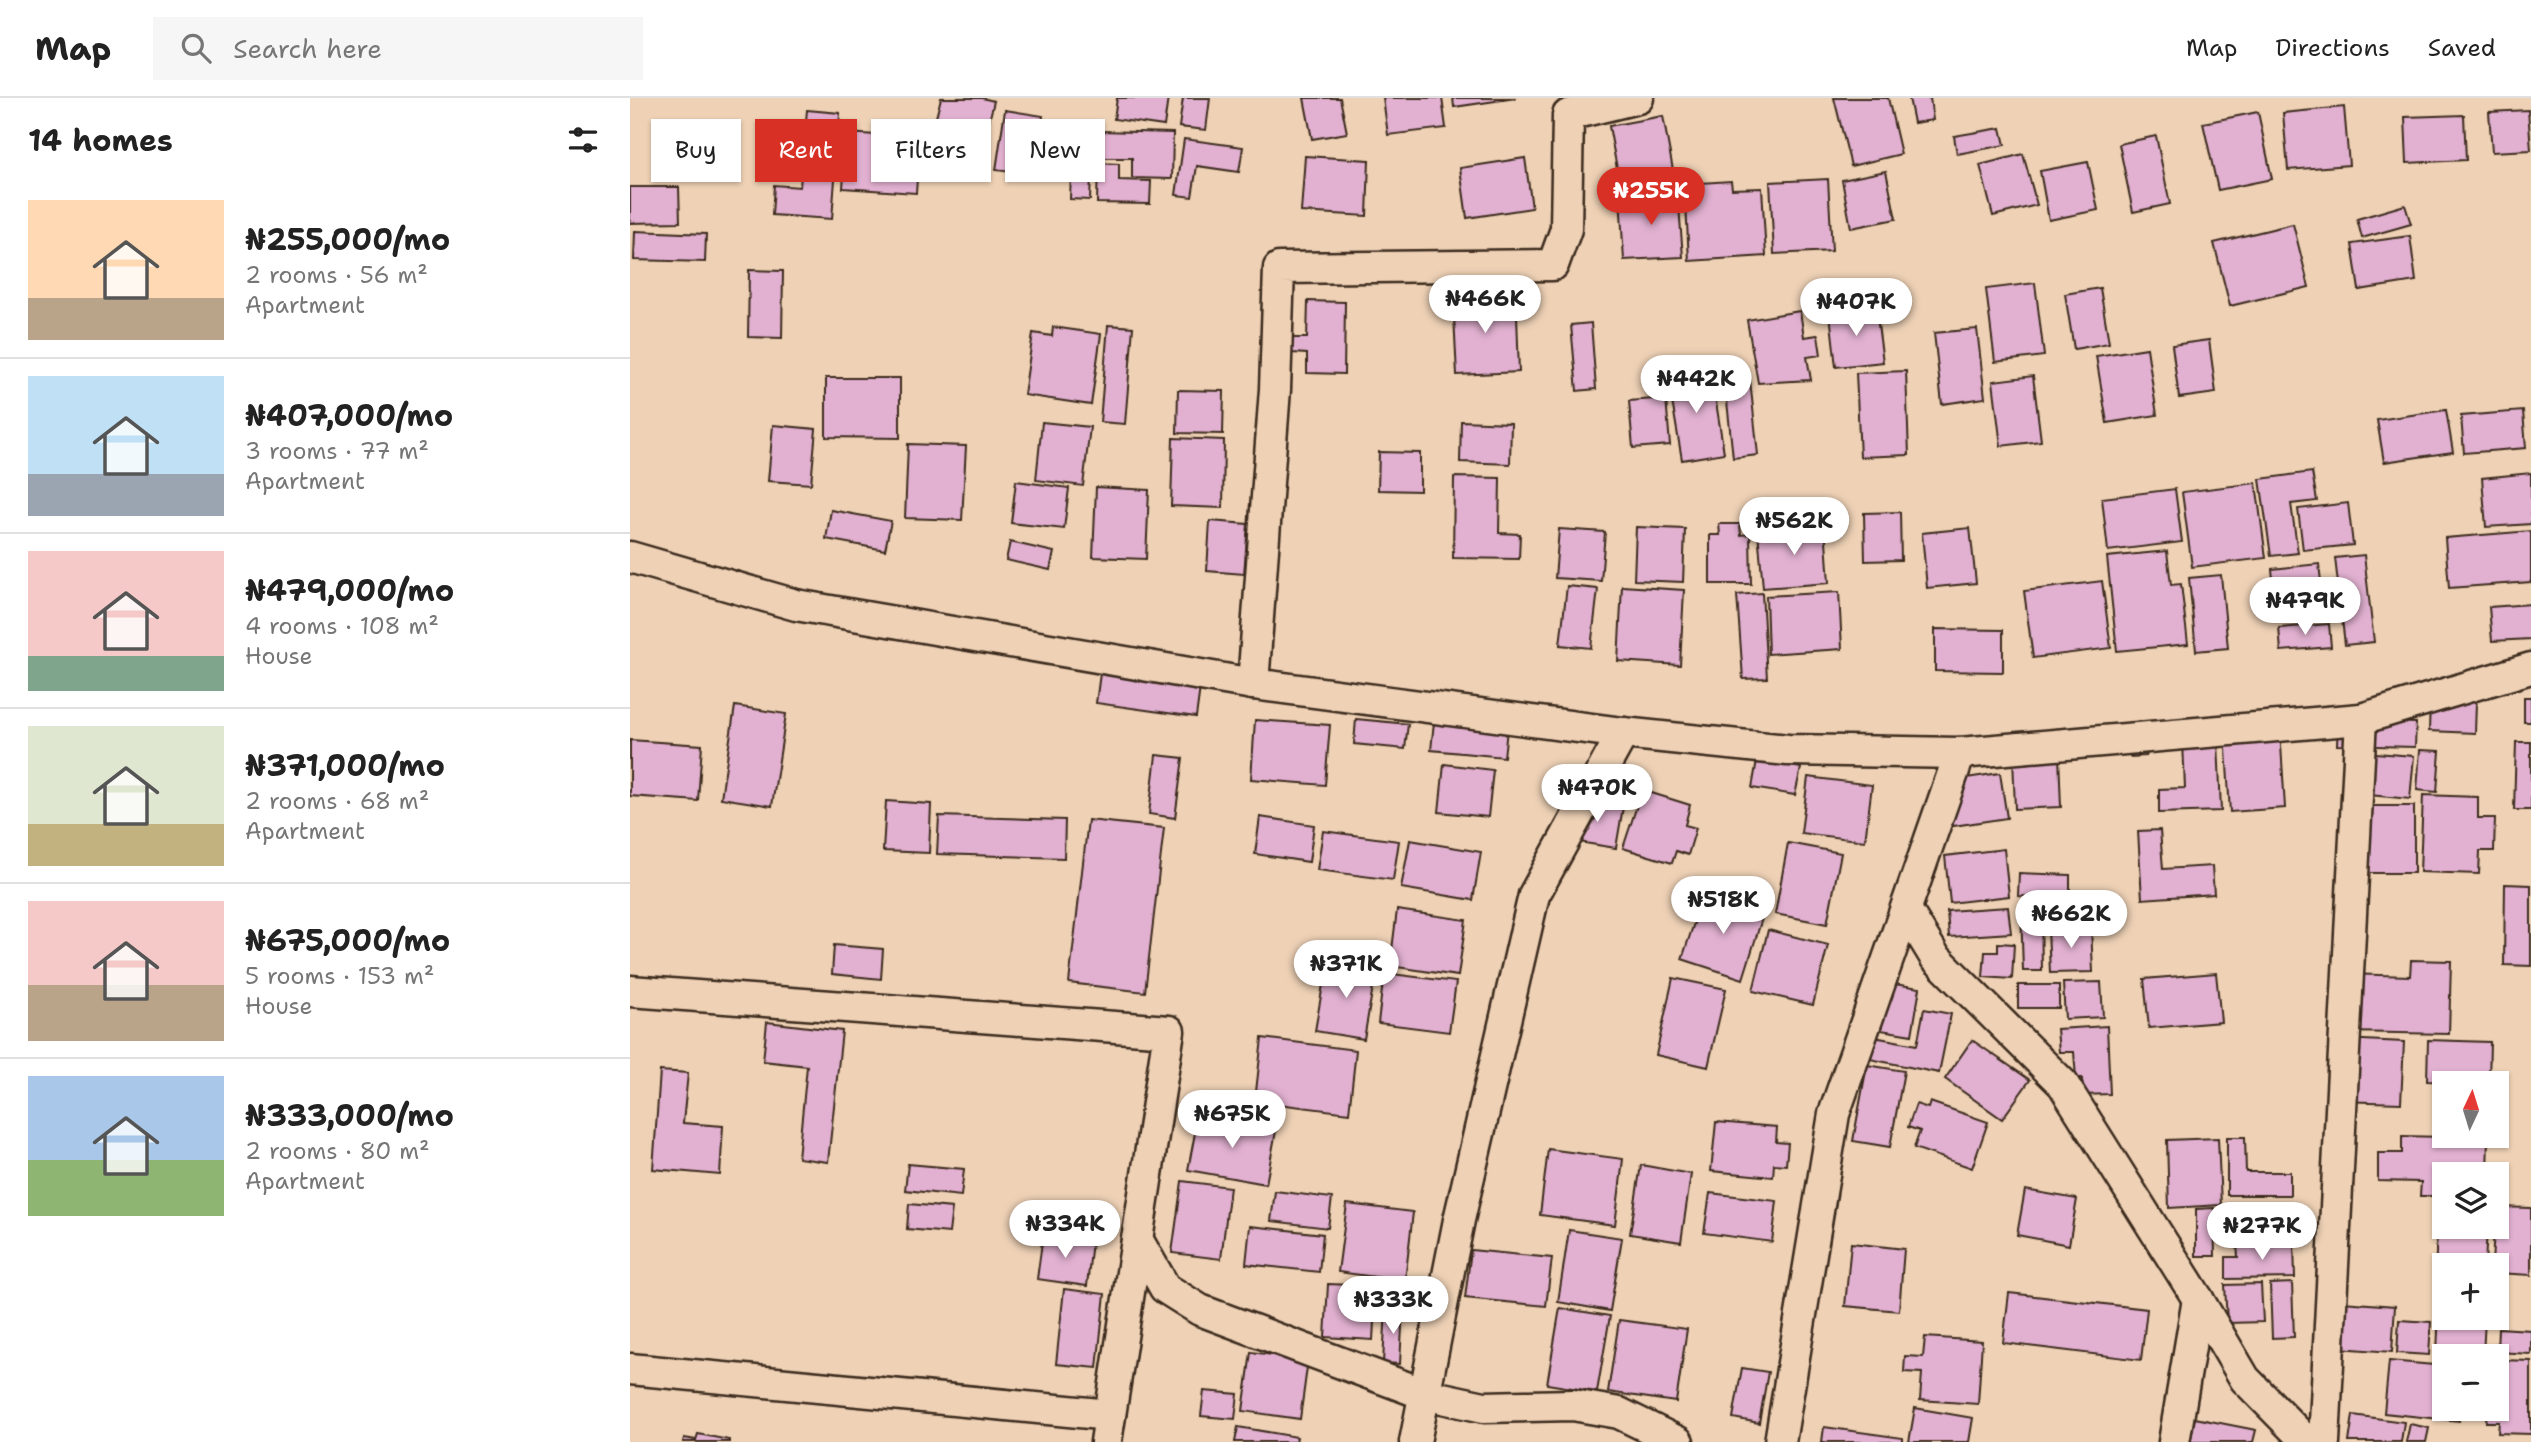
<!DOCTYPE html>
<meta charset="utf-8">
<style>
body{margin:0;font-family:"Shantell Sans",sans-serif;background:#f6f6f6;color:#222;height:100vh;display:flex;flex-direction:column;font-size:26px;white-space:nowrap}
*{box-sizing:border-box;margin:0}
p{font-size:23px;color:#767676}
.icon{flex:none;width:38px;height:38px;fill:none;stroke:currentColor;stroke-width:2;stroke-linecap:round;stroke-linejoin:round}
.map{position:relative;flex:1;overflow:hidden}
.panel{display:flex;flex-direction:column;background:#fff;width:630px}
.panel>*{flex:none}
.banner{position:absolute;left:21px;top:21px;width:665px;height:63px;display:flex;gap:14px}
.needle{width:46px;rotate:4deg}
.controls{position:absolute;left:1802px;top:973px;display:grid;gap:14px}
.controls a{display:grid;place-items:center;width:77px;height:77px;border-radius:0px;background:#fff;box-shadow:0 2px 5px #0004;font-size:35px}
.price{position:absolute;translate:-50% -60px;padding:0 16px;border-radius:24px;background:#fff;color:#222;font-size:23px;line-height:46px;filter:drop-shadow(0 2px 4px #0008)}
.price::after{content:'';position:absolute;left:50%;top:42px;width:21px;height:16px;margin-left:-10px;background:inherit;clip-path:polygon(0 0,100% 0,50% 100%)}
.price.selected{background:#d93025;color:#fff}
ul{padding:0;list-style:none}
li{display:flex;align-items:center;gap:21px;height:175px;padding:0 28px}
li+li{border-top:2px solid #e0e0e0}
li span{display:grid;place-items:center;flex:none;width:196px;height:140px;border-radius:0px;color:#555}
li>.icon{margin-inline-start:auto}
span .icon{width:84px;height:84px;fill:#fffc;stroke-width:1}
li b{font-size:30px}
h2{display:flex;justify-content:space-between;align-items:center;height:84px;padding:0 28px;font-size:30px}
.chip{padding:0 24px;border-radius:0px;background:#fff;box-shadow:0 2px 5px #0004;font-size:24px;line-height:63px}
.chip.selected{background:#d93025;color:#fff}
header{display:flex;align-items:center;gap:42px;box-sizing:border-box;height:98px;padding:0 35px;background:#fff;border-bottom:2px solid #e0e0e0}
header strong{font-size:33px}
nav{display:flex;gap:38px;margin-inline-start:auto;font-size:24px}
.search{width:490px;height:63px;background:#f6f6f6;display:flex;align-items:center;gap:18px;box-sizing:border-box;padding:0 24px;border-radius:0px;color:#767676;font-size:26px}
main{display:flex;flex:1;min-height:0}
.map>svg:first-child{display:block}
.building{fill:#e2b1d1;stroke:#3b2a1e;stroke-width:2}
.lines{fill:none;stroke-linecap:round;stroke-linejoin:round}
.minor-casing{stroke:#3b2a1e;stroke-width:35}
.minor{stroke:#efd2b6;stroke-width:30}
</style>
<header>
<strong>Map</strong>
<div class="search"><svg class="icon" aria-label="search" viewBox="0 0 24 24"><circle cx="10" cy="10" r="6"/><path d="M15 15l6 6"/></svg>Search here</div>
<nav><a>Map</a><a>Directions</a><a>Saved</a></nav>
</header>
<main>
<section class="panel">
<h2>14 homes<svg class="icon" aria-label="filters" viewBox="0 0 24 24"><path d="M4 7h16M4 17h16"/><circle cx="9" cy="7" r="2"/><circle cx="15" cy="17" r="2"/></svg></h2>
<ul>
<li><span style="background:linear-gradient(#ffd9b3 70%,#b9a48a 0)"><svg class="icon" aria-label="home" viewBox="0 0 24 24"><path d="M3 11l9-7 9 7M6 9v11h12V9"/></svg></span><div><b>₦255,000/mo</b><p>2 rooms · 56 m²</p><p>Apartment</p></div></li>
<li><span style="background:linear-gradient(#bfe0f5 70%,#9aa5b1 0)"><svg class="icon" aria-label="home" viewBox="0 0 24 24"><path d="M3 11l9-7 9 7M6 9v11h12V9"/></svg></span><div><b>₦407,000/mo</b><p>3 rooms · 77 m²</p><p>Apartment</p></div></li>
<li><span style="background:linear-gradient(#f6c9c9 75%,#7fa58c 0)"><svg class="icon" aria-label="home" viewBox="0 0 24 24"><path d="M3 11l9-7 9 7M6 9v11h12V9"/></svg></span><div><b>₦479,000/mo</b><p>4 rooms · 108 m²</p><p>House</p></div></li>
<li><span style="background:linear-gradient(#dfe7d0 70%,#c2b280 0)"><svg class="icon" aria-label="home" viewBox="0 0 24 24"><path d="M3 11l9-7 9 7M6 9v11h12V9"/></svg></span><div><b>₦371,000/mo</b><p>2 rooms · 68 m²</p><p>Apartment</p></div></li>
<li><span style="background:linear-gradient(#f6c9c9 60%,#b9a48a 0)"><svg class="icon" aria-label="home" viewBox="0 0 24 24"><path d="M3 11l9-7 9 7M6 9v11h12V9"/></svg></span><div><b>₦675,000/mo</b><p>5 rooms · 153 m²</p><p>House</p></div></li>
<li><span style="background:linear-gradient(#a9c7e8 60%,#8fb573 0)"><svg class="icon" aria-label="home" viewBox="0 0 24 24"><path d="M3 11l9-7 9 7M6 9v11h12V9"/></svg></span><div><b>₦333,000/mo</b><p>2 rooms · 80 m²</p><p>Apartment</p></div></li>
</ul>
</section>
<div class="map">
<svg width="1901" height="1344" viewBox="0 0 1901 1344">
<rect width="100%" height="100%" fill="#efd2b6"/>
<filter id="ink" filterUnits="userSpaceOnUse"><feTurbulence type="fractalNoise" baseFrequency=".0143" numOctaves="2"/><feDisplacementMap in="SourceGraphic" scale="14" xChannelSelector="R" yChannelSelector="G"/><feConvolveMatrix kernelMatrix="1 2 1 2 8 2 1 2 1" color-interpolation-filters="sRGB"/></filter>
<g filter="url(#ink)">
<g class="building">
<polygon points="311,0 352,0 364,3 354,44 303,31"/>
<polygon points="487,0 538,0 534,28 484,21"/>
<polygon points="553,0 580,0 576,32 549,29"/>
<polygon points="674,0 710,0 717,35 682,41"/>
<polygon points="753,0 812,0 816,30 758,37"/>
<polygon points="823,0 886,0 824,9"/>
<polygon points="1204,0 1258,0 1271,56 1221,68"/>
<polygon points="1279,0 1300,0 1303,22 1284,25"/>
<polygon points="1714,9 1719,67 1658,72 1653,15"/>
<polygon points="177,12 210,15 202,121 142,117 144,87 170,89"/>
<polygon points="375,12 413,18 404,77 366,72"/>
<polygon points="1898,12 1901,52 1862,54 1859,14"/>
<polygon points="1628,14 1642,81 1588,92 1573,25"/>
<polygon points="1834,17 1836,62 1777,65 1775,19"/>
<polygon points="1033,18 1045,83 991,92 979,28"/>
<polygon points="443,24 463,25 460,102 440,101"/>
<polygon points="1371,30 1375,47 1327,56 1324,38"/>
<polygon points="470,33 543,35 542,81 502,80 502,60 470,60"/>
<polygon points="217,35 290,40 286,95 213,90"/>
<polygon points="1526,38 1540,106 1503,114 1489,46"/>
<polygon points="554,41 613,49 609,74 567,68 562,99 546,97"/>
<polygon points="1393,56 1407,107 1363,118 1350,67"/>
<polygon points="675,58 739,62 737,118 671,114"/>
<polygon points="895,60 902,110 837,120 830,70"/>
<polygon points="1458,64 1468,112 1419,122 1410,73"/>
<polygon points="468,65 489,66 489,82 521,83 520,106 467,105"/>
<polygon points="1256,73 1266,121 1221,130 1212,82"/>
<polygon points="1198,81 1202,153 1144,156 1140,84"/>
<polygon points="1101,83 1102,91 1132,90 1136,158 1059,163 1055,86"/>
<polygon points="0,89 49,89 50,124 0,125"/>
<polygon points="1048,95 1053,159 994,162 990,99"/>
<polygon points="1775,107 1781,126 1732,140 1727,121"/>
<polygon points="1663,126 1679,189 1600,208 1584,145"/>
<polygon points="5,133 76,136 75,164 4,162"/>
<polygon points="1780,138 1786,183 1729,192 1722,146"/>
<polygon points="119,172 153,173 152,240 118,239"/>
<polygon points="1405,185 1414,258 1365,264 1356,191"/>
<polygon points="1470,190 1479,245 1444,251 1435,196"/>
<polygon points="878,195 880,218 887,218 889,274 827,277 823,198"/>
<polygon points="678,203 715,204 714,276 677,275 677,256 662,255 662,240 677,240"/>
<polygon points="1246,211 1253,264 1206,269 1200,216"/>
<polygon points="1170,213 1174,239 1188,237 1191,257 1177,259 1181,282 1128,285 1117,222"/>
<polygon points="961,225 966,291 947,293 941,227"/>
<polygon points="478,227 503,229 495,326 470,324"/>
<polygon points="423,229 471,236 461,307 394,297 403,235 422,238"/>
<polygon points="1347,231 1355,300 1312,306 1304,235"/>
<polygon points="1579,242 1586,295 1549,300 1542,247"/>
<polygon points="1517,250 1527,317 1477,325 1466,258"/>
<polygon points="1081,272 1094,355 1052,362 1038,279"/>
<polygon points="1276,273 1279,357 1230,359 1226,275"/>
<polygon points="1403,278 1411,343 1371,348 1363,283"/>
<polygon points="196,280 270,280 270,340 196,339"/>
<polygon points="1120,282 1128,357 1103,360 1095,284"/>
<polygon points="548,292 594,293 593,336 547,335"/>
<polygon points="1036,300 1040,347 1003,350 999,303"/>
<polygon points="1816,312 1823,354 1754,364 1747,322"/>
<polygon points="1893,313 1896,350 1834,355 1831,318"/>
<polygon points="831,323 881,325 880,366 830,364"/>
<polygon points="412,324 460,329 453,388 406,382"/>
<polygon points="143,327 186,331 181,386 138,383"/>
<polygon points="543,340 594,342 593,410 541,408"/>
<polygon points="278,346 336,348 332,422 275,420"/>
<polygon points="749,354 790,355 790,393 748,392"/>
<polygon points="1682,374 1687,403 1661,406 1668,455 1641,458 1630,381"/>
<polygon points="1901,375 1901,426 1856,429 1852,380"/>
<polygon points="824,379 870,380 869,435 890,436 889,461 823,460"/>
<polygon points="386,383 439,390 434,431 381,425"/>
<polygon points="1626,385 1636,460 1562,469 1552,394"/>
<polygon points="466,389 519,392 516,461 463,459"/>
<polygon points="1545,391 1552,444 1478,453 1472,400"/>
<polygon points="1718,405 1723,447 1673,452 1668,411"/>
<polygon points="201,412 261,423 255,452 196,441"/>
<polygon points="1270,414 1271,462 1235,463 1234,415"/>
<polygon points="580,423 618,426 614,476 577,473"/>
<polygon points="1089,426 1110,426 1111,437 1120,436 1121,486 1080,486 1080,437 1090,437"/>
<polygon points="1195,428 1199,485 1133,490 1128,433"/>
<polygon points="1006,429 1055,431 1053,484 1004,482"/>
<polygon points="1340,430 1346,485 1297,490 1292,435"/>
<polygon points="929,431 975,434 971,483 925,480"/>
<polygon points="1901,433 1901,484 1819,490 1815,440"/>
<polygon points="380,444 424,454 420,472 376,462"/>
<polygon points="1537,453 1541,487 1551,486 1558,546 1487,553 1477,459"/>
<polygon points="1734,457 1744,544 1715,547 1705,460"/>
<polygon points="1689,466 1695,518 1647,523 1642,471"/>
<polygon points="1591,477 1598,550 1566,553 1559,480"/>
<polygon points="1472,483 1481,550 1403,560 1394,493"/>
<polygon points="937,488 968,491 961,550 930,547"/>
<polygon points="992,488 1054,492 1050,567 988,563"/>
<polygon points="1209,494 1212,551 1138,556 1136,498"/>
<polygon points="1132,495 1137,580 1113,581 1107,497"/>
<polygon points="1901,506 1901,541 1862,543 1859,509"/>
<polygon points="1699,526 1701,549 1651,553 1649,530"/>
<polygon points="1305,531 1373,532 1373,574 1305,573"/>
<polygon points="471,568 571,582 566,619 466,605"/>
<rect x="1894" y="599" width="7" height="25"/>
<polygon points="1800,603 1846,604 1845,635 1799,633"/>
<polygon points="105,608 156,616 142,708 91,700"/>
<polygon points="726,621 778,626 775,651 724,646"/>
<polygon points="625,622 700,627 695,687 621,681"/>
<polygon points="1708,623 1786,625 1785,649 1707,647"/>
<polygon points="804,624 877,631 874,659 801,652"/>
<polygon points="1650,631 1655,710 1600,714 1595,635"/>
<polygon points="1515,635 1516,658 1500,659 1498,636"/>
<polygon points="0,642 72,647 68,703 0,698"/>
<polygon points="1588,643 1591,713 1529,715 1529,691 1555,690 1553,644"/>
<polygon points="1886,644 1901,644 1901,712 1884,712"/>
<polygon points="1790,652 1810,653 1807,694 1787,692"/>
<polygon points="1732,654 1784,658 1780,701 1729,696"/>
<polygon points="526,657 553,660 545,720 519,716"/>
<polygon points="1429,657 1431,709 1385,711 1383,659"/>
<polygon points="1127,662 1171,670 1165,697 1122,690"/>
<polygon points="814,666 863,672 858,719 809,714"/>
<polygon points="1370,675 1377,720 1323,728 1316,683"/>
<polygon points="1178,679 1242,687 1235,743 1171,735"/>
<polygon points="1012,692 1060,707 1055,727 1066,730 1058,757 1046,753 1042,765 993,750"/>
<polygon points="1793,697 1848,699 1848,720 1865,720 1864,753 1850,753 1849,776 1790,774"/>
<polygon points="949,701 993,709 986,750 942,743"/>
<polygon points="256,703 301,706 299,755 253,753"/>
<rect x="1738" y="708" width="46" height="67"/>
<polygon points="309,718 435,722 434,760 307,756"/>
<polygon points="630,719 684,727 679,764 625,756"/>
<polygon points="458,722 534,730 515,894 439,885"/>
<polygon points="1530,732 1533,771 1582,768 1584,796 1512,801 1508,733"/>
<polygon points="693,733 769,743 763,782 687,772"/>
<polygon points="780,742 851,754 843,802 771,790"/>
<polygon points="1158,745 1211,755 1197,826 1145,816"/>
<polygon points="1374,751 1379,798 1320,805 1315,758"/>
<polygon points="1389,775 1440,777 1440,800 1388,798"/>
<polygon points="1875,786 1901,787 1901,868 1874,867"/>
<polygon points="1074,795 1134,814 1113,881 1052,861"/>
<polygon points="1391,808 1411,808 1412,873 1393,873"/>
<polygon points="1378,809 1381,835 1319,839 1317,813"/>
<polygon points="767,812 836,822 828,878 760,868"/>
<polygon points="1461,829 1463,874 1420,875 1418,831"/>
<polygon points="1138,832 1198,847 1183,907 1123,893"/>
<polygon points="1368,845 1384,846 1382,881 1353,879 1355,854 1368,854"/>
<polygon points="204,847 253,851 251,881 202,876"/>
<polygon points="1781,862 1821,863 1819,936 1716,934 1717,876 1780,878"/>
<polygon points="697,863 746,871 734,941 685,933"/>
<polygon points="754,875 826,884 819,934 748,925"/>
<polygon points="1586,875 1591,924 1519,930 1514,881"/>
<polygon points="1043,880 1096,891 1078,969 1026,957"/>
<polygon points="1471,884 1473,919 1435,921 1433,885"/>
<polygon points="1258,885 1290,890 1282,937 1251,932"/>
<rect x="1388" y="887" width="41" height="23"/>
<polygon points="1294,911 1321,916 1309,975 1240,961 1244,939 1287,947"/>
<polygon points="137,924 212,933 198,1064 168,1060 177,968 133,963"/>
<polygon points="1477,928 1480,996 1453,997 1452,980 1446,980 1444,954 1429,954 1427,931"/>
<polygon points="632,940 726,952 719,1015 625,1003"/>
<polygon points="1712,941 1774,944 1771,1005 1710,1003"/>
<polygon points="1342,942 1400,982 1372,1021 1315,981"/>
<polygon points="1798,942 1860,944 1859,985 1797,983"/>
<polygon points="1237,967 1274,973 1260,1049 1223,1043"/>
<polygon points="30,973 58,975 53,1025 93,1028 90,1077 23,1071"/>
<polygon points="1300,1004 1358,1024 1342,1070 1284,1050 1290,1033 1278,1029 1286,1006 1298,1010"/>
<polygon points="568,1019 646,1033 636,1086 558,1072"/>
<polygon points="1086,1024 1147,1029 1146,1044 1158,1045 1156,1067 1144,1066 1143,1079 1081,1073"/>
<polygon points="1772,1038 1858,1040 1857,1076 1815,1076 1815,1098 1790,1098 1791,1084 1748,1083 1748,1055 1772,1055"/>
<polygon points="1597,1039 1615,1039 1616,1074 1660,1074 1660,1097 1597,1097"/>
<polygon points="1588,1040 1591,1107 1539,1110 1537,1042"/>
<polygon points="918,1051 993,1061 985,1127 910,1117"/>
<polygon points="278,1066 334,1071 331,1098 275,1092"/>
<polygon points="1011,1067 1061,1076 1051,1144 1000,1136"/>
<polygon points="552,1083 600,1089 591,1161 542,1155"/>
<polygon points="1395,1092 1447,1101 1439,1147 1387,1137"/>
<polygon points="645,1093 702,1100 698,1130 641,1123"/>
<polygon points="1080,1095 1147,1103 1142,1144 1074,1135"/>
<polygon points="279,1106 322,1110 319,1135 277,1131"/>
<polygon points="717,1106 783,1114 775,1183 708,1174"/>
<polygon points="1867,1109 1901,1110 1901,1177 1867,1175 1867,1167 1862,1167 1864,1129 1867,1129"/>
<polygon points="1584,1110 1585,1158 1566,1158 1566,1111"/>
<polygon points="1659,1110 1660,1139 1603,1140 1603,1112"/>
<polygon points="1808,1110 1815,1110 1815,1129 1857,1129 1855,1167 1815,1167 1815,1177 1805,1177"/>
<polygon points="620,1128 693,1136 689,1174 616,1166"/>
<polygon points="939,1132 992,1140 980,1213 928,1204"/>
<polygon points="413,1137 462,1143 457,1188 407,1181"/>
<polygon points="1221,1145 1274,1151 1269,1213 1215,1208"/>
<polygon points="1664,1145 1665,1180 1596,1181 1596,1159 1608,1159 1607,1146"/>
<polygon points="841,1152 922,1160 916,1208 835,1200"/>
<polygon points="1662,1185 1664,1239 1642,1240 1640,1186"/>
<polygon points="698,1186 746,1188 743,1242 695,1239"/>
<polygon points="1631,1186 1633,1224 1597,1225 1595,1187"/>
<polygon points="1810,1188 1815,1188 1815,1220 1855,1220 1853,1258 1807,1255"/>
<polygon points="434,1191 475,1196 467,1270 426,1266"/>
<polygon points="1379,1195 1517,1211 1511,1262 1373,1245"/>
<polygon points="1712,1204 1765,1208 1762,1254 1709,1250"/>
<polygon points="756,1209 773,1210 770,1266 753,1265"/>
<polygon points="930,1210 980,1218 967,1294 917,1286"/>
<polygon points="989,1222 1057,1231 1046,1304 978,1294"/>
<polygon points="1769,1222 1801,1224 1799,1257 1767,1255"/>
<polygon points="1868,1230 1901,1232 1901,1256 1867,1254"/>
<polygon points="1295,1239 1352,1243 1348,1306 1290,1302 1292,1275 1274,1274 1275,1258 1293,1259"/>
<polygon points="621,1254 678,1262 670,1321 613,1313"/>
<polygon points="1870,1262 1901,1263 1901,1336 1868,1335 1869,1324 1856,1324 1857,1311 1867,1311 1867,1272"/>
<polygon points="1759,1263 1815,1268 1815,1311 1830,1311 1829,1323 1754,1315"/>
<polygon points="1112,1270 1138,1274 1129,1325 1103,1320"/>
<polygon points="574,1293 608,1296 605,1321 571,1318"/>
<polygon points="1285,1310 1343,1320 1339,1344 1279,1344"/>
<polygon points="1723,1317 1774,1324 1771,1344 1719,1344"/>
<polygon points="1565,1320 1626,1332 1623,1344 1560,1344"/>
<polygon points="1780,1326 1799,1330 1796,1344 1776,1344"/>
<polygon points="608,1329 667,1339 666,1344 605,1344"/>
<polygon points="1194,1329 1273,1340 1273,1344 1192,1344"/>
<polygon points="68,1336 99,1342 99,1344 53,1344 54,1340 66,1342"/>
</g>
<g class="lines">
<defs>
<g id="minor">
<polyline points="0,459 166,507 623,586 993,635 1158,652 1330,655 1731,621 1901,570"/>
<polyline points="623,586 645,291 649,170 923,167 936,131 938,17 1008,0"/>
<polyline points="1277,813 1305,859 1433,986 1568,1201 1615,1281 1677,1344"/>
<polyline points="0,893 539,933 476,1344"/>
<polyline points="507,1141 535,1190 570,1212 794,1296 854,1309 943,1307 989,1315 1048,1344"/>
<polyline points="0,1271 480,1317"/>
<polyline points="785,1344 829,1122 904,797 993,635"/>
<polyline points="1150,1344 1204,1016 1330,655"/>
<polyline points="1544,1344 1568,1201"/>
<polyline points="1694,1344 1731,621"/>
</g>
</defs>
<use href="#minor" class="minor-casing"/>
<use href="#minor" class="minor"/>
</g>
</g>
</svg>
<div class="controls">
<a><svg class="needle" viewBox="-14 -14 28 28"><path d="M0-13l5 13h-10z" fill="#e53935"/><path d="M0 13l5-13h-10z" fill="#767676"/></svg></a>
<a><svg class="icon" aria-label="layers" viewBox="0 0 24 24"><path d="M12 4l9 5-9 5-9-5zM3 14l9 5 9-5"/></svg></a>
<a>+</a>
<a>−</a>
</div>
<b class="price selected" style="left:1021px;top:129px">₦255K</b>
<b class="price" style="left:855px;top:237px">₦466K</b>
<b class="price" style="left:1226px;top:240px">₦407K</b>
<b class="price" style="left:1066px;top:317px">₦442K</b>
<b class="price" style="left:1164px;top:459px">₦562K</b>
<b class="price" style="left:1675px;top:539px">₦479K</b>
<b class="price" style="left:967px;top:726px">₦470K</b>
<b class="price" style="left:1093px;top:838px">₦518K</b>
<b class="price" style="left:1441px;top:852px">₦662K</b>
<b class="price" style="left:716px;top:902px">₦371K</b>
<b class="price" style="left:602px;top:1052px">₦675K</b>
<b class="price" style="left:435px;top:1162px">₦334K</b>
<b class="price" style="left:1632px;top:1164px">₦277K</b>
<b class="price" style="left:763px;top:1238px">₦333K</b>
<div class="banner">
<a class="chip">Buy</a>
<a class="chip selected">Rent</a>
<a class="chip">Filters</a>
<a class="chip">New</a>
</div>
</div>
</main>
